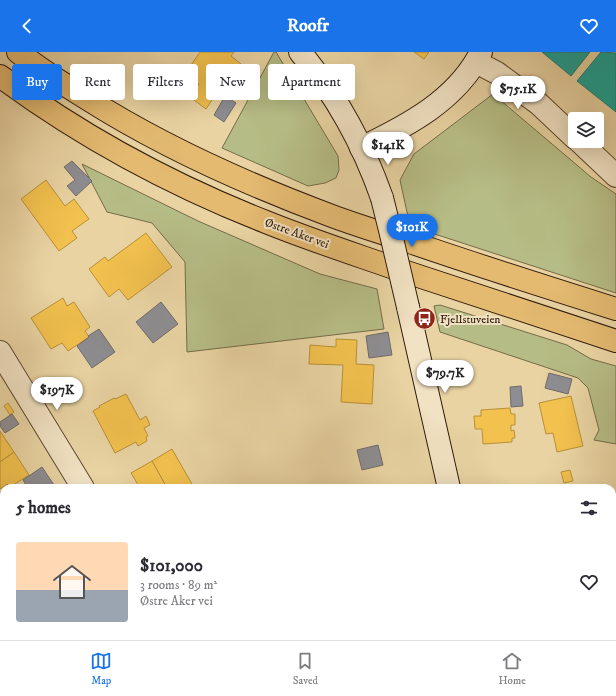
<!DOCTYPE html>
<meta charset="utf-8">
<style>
body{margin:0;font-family:"IM FELL DW Pica",serif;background:#f2f2f3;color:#2b2b33;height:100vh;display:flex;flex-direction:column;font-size:15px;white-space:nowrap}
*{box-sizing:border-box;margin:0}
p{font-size:13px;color:#7c7c81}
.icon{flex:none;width:22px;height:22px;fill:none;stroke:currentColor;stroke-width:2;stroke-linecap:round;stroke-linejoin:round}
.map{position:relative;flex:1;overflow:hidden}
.drawer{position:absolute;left:0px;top:432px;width:616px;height:156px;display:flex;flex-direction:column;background:#fff;border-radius:12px 12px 0 0;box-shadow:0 4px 16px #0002}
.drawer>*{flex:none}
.top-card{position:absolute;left:12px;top:12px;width:400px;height:36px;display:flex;gap:8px}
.fabs{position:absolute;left:568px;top:60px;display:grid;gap:8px}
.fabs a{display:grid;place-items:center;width:36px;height:36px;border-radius:4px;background:#fff;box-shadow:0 4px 16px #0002;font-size:20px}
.price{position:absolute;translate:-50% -34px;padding:0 9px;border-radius:14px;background:#fff;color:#222;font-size:13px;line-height:26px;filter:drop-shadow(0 1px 2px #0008)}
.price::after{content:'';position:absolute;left:50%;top:24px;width:12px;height:9px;margin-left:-6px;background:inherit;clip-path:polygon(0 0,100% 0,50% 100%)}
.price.current{background:#1a73e8;color:#fff}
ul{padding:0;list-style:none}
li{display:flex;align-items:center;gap:12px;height:100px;padding:0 16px}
li span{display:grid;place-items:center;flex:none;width:112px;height:80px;border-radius:4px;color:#555}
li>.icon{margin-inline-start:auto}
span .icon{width:48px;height:48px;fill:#fffc;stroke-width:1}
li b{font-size:17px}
h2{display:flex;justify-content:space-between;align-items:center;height:48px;padding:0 16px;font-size:17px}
.tag{padding:0 14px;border-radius:4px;background:#fff;box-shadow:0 4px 16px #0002;font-size:14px;line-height:36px}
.tag.current{background:#1a73e8;color:#fff}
header{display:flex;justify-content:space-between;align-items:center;height:52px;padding:0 16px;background:#1a73e8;color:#fff;font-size:18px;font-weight:800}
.tabs{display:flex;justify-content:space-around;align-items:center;height:56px;border-top:1px solid #e1e1e2;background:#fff;font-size:11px;color:#7c7c81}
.tabs a{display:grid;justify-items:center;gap:2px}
.tabs .current{color:#1a73e8}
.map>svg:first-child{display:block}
.green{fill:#b6bc85;stroke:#746c48}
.homes{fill:#f2c14e;stroke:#b8903a}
.public{fill:#17a398;stroke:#1f7a6e}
.industry{fill:#8d8d92;stroke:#716b6a}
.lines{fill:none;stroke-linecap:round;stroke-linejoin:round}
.street-casing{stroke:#5f4a31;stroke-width:24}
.secondary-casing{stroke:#311c0b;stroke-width:24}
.highway-casing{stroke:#311c0b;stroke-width:24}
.street{stroke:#f1e2c3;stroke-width:22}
.secondary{stroke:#f1e2c3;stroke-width:22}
.highway{stroke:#e4ba71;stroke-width:22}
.secondary-bridge-casing{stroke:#311c0b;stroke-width:24;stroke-linecap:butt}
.secondary-bridge{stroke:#f1e2c3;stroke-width:22}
.labels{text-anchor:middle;stroke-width:4;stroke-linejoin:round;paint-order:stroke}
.street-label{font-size:12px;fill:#311c0b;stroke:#f1e2c3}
.poi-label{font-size:12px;fill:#311c0b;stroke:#f1e2c3;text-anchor:start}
</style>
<header><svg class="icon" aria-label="back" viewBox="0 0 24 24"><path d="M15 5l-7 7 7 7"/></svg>Roofr<svg class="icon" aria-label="heart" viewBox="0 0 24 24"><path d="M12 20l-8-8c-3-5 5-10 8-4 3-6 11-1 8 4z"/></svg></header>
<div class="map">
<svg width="616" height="588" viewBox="0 0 616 588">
<rect width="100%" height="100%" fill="#e9d3a2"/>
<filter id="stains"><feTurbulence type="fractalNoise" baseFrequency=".005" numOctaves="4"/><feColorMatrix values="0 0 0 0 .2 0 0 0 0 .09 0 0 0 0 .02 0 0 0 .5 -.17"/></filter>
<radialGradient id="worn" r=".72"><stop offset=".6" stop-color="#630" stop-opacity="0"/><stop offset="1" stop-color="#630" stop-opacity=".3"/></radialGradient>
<g class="green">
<polygon points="274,0 276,0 338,104 339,118 336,126 325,131 308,134 222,96"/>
<polygon points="493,42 591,125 616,142 616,241 410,174 400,128 414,102"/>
<polygon points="82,112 198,169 320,222 377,237 384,277 187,300 185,210 152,171 107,160"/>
<polygon points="440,253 567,293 591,307 616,314 616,392 594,388 599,378 588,336 578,326 440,280 434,254"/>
</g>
<g class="homes">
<polygon points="200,0 234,0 231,4 241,12 240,13 242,15 236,23 234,22 222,38 220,36 206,57 190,45 199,32 185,22"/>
<polygon points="414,0 429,0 424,7"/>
<polygon points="46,128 65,154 74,147 89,167 72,179 77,186 59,199 21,147"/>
<polygon points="146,181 172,215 128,248 119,237 109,245 89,217 105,205 108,209"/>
<polygon points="63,246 67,254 74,250 90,275 85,279 89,285 68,299 62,291 51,297 31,266"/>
<polygon points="336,287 357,288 356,312 374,313 372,352 341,350 343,313 309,312 310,293 336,295"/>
<polygon points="126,342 140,368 146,364 150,373 144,376 148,384 146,385 147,389 138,394 136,390 115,401 93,359 100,355 99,354 114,346 115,347"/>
<polygon points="571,344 583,394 557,400 553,381 546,382 539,351"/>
<polygon points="8,351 14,360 10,363 4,354"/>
<polygon points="510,356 511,362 515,362 515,373 511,373 511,379 514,378 515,386 512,386 512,390 483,392 482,377 475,377 474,364 481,364 481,358"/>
<polygon points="0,379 14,400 0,410"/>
<polygon points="172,397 192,432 184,436 167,436 152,409"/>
<polygon points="14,400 29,423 10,435 7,432 0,437 0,410"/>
<polygon points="152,409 167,436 140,436 131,421"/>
<polygon points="570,418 573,429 564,431 561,420"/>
<polygon points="554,433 554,436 539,436"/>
<polygon points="616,468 616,502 612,503 612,469"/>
<polygon points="616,542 616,559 612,546 612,543"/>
<polygon points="4,548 4,584 16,584 10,588 0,588 0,551"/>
<polygon points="406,584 418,584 419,586 428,584 434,584 435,588 391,588"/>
<polygon points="541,584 594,584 595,588 542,588"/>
<polygon points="311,585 312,588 300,588"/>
</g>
<g class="public">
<polygon points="542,0 590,0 571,24"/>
<polygon points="601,0 616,1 616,60 577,29"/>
</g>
<g class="industry">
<polygon points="225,44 236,51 224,70 214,63"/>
<polygon points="72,109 92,129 76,144 67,134 75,128 64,115"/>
<polygon points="161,250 178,272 153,291 136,270"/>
<polygon points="99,277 115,300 92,316 77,294 89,285 88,284"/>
<polygon points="388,280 392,303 369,306 366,284"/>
<polygon points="549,321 572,327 568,342 545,336"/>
<polygon points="521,334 523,354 511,355 510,335"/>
<polygon points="12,362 19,372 5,381 0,374 0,370"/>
<polygon points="378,393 383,413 362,418 357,398"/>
<polygon points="42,415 56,436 28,436 23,428"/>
<polygon points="616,444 616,464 612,465 612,445"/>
</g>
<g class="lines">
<defs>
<g id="street">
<polyline points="476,10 497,21 539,52 575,86"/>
<polyline points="579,89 616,124"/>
<polyline points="0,300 77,426 83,436"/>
<polyline points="154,584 156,588"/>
</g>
<g id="secondary">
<path d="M300 0C337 44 363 92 382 146"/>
<path d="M361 96C407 74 457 48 481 0"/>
<polyline points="408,255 449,436"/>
<polyline points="480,584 480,588"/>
</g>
<g id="highway">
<path d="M18 0C40 17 63 32 86 46 163 95 246 132 332 164 356 173 382 181 407 189 476 213 546 235 616 257"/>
<path d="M0 24C81 84 172 133 266 170 308 187 351 201 394 216 468 241 542 265 616 289"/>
</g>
</defs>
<use href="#street" class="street-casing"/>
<use href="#secondary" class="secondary-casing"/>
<use href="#highway" class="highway-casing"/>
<use href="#street" class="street"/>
<use href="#secondary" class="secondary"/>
<use href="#highway" class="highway"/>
<defs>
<polyline id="secondary-bridge" points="382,146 390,178 408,255"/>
</defs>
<use href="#secondary-bridge" class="secondary-bridge-casing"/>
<use href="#secondary-bridge" class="secondary-bridge"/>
</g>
<defs>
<symbol id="bus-disc" viewBox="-11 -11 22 22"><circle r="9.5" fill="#8f2418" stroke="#f1e2c3"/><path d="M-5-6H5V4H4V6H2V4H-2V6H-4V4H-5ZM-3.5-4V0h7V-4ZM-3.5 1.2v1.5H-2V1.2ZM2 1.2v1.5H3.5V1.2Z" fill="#fff"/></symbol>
</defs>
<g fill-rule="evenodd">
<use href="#bus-disc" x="412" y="254" width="25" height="25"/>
</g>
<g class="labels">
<g class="street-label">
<text transform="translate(297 181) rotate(20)" y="4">Østre Aker vei</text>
</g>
<g class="poi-label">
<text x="440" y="271">Fjellstuveien</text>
</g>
</g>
<rect width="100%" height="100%" filter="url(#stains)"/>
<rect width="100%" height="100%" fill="url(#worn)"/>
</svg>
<div class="fabs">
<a><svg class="icon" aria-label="layers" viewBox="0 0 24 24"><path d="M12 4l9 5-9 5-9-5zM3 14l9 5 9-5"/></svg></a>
</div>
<b class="price" style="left:518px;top:58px">$75.1K</b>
<b class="price" style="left:388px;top:114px">$141K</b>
<b class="price current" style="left:412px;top:196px">$101K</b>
<b class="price" style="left:445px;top:342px">$79.7K</b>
<b class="price" style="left:57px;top:359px">$197K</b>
<div class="top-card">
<a class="tag current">Buy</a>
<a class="tag">Rent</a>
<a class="tag">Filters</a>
<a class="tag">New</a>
<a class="tag">Apartment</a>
</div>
<section class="drawer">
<h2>5 homes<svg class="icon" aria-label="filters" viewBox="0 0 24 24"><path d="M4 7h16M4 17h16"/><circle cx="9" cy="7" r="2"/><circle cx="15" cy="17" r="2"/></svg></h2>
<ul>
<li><span style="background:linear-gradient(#ffd9b3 60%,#9aa5b1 0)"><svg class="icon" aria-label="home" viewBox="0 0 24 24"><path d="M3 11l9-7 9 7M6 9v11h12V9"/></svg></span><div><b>$101,000</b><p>3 rooms · 89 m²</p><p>Østre Aker vei</p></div><svg class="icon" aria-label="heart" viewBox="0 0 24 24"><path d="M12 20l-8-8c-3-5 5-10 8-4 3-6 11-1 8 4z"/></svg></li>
</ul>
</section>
</div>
<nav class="tabs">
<a class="current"><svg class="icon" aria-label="map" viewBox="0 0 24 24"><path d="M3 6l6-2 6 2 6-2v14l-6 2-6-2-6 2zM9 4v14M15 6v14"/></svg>Map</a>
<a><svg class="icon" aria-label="saved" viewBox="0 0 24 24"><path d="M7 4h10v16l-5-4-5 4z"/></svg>Saved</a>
<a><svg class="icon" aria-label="home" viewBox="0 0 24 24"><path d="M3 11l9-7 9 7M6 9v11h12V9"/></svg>Home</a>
</nav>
